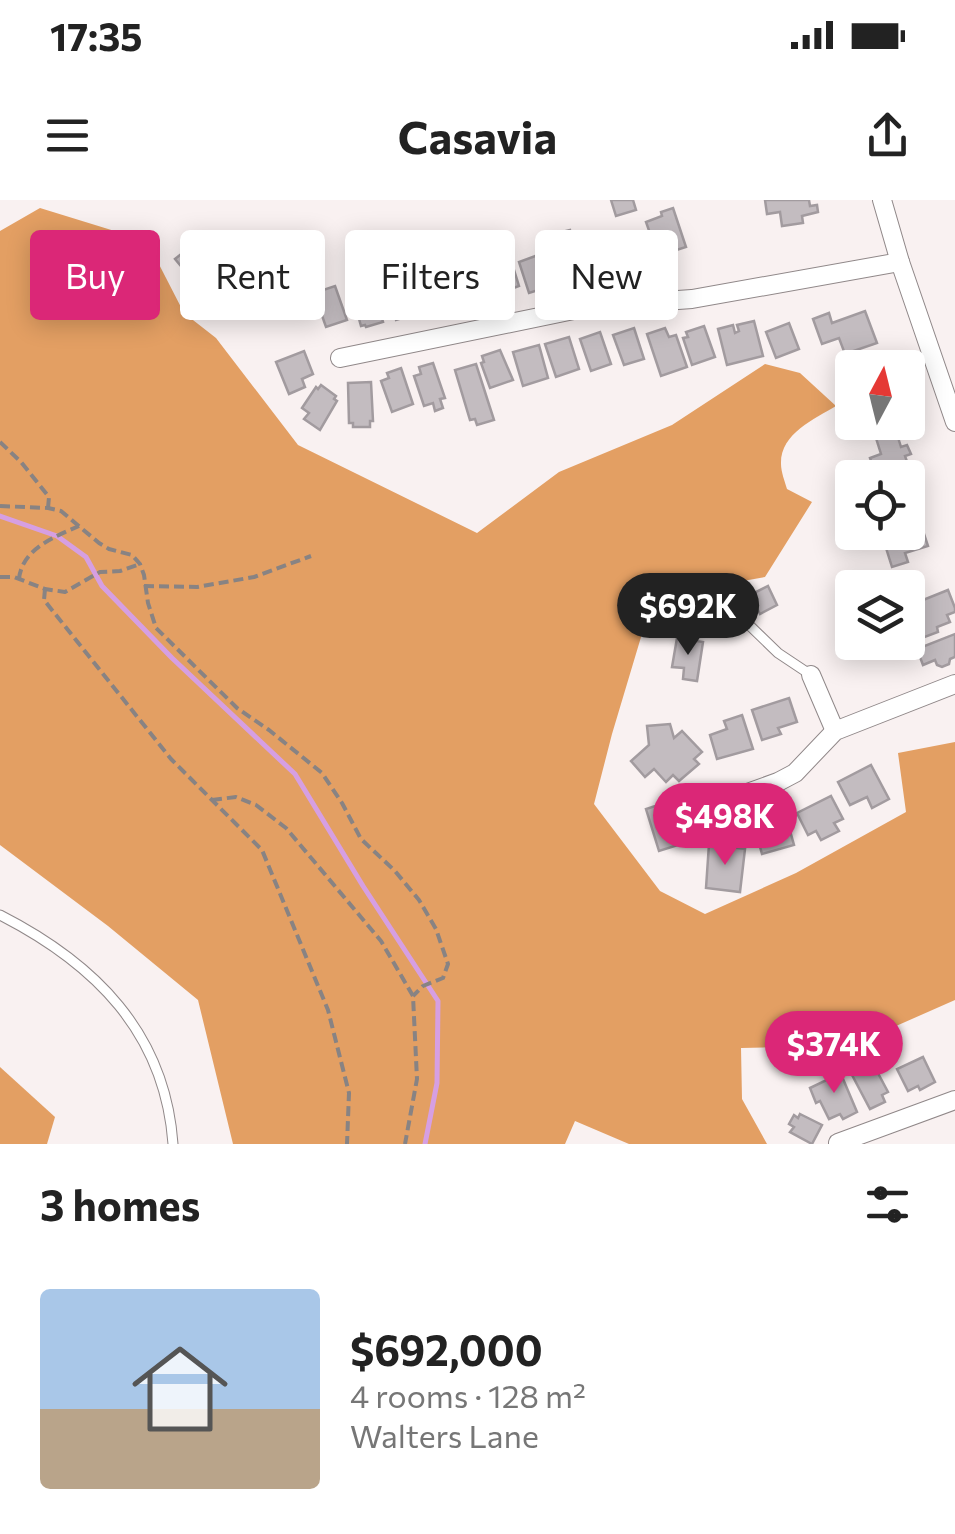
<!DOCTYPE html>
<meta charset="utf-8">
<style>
body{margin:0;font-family:Commissioner,sans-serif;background:#f6f6f6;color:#222;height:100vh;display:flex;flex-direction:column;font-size:38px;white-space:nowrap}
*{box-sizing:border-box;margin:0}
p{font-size:32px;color:#767676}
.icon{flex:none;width:55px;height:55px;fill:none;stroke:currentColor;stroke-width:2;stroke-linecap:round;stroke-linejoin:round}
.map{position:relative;height:944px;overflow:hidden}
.panel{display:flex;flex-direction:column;background:#fff;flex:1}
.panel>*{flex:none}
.top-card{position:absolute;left:30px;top:30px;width:895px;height:90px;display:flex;gap:20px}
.needle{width:65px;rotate:7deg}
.tools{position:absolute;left:835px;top:150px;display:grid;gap:20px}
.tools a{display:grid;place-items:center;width:90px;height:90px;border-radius:10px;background:#fff;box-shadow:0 5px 25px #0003;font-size:50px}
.price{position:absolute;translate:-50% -85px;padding:0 22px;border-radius:35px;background:#db2777;color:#fff;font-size:32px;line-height:65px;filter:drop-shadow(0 2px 5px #0008)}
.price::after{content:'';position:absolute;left:50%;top:60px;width:30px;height:22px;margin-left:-15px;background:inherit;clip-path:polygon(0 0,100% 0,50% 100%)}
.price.active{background:#222;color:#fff}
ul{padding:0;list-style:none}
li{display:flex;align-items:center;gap:30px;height:250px;padding:0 40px}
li+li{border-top:2px solid #e0e0e0}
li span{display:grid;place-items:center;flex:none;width:280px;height:200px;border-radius:10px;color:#555}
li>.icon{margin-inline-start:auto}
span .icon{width:120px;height:120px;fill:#fffc;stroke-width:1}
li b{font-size:42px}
h2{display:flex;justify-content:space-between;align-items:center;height:120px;padding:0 40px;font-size:42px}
.pill{padding:0 35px;border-radius:10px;background:#fff;box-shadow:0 5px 25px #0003;font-size:35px;line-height:90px}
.pill.active{background:#db2777;color:#fff}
.status{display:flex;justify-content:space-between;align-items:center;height:70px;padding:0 50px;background:#fff;direction:ltr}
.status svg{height:28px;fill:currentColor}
header{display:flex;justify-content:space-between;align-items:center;height:130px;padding:0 40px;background:#fff;font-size:45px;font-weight:700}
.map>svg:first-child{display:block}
.forest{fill:#e39f63}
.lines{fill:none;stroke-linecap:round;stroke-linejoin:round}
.stream{stroke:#d69fe2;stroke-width:5}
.building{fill:#c3bcc0;stroke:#a29b9f;stroke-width:2.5}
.service-casing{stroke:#908889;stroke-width:11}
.minor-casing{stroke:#908889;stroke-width:20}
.path{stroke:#888383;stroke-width:4;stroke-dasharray:10 5;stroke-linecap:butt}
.service{stroke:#fff;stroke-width:9}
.minor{stroke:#fff;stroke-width:18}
</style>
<div class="status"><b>17:35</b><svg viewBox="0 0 49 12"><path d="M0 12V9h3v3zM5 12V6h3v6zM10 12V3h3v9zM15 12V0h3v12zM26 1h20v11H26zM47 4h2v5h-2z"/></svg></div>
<header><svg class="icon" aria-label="menu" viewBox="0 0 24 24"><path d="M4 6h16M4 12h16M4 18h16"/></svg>Casavia<svg class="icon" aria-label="share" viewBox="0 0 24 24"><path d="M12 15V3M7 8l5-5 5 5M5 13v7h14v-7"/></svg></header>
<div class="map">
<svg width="955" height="944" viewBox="0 0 955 944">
<rect width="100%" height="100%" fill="#f9f1f1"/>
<g class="forest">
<path d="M40 8 147 41 184 113 216 138 298 245 477 333 559 272 672 225 765 164 800 173 836 206C814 219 780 234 781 264 781 272 785 282 787 289L812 302 765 377 653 397 612 534 594 604 660 691 705 714 796 673 906 612 898 553 955 542V800L853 845 741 848 742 899 767 944H629L575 921 565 944H233L198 800 108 726 0 645V31Z"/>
<polygon points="0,867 55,917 47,944 0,944"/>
</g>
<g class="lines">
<polyline class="stream" points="0,316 57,336 86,357 102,386 172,458 295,574 363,686 438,801 437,883 425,944"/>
</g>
<g class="building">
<polygon points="611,0 633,0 636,10 616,16"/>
<polygon points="765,0 809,0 810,6 817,5 818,12 802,16 803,23 782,26 780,12 767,14"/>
<polygon points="673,8 686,47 658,56 646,22 662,16 661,12"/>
<polygon points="570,30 576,51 571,52 579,83 564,87 562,81 559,82 546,36"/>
<polygon points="615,33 626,66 600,75 588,42"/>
<polygon points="216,40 233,60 218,72 220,75 210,83 208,80 199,88 175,59 190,47 197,55"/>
<polygon points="538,55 548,87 529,93 519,62"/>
<polygon points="510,57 519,86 508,90 510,96 495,100 484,64"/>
<polygon points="468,66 470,72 476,70 486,99 462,107 451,72"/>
<polygon points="399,71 403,84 407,83 416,114 396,120 382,75"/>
<polygon points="443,78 450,107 429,112 422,84"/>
<polygon points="335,86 347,120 326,127 314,93"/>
<polygon points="374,91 383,122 366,127 365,125 361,126 353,97"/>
<polygon points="865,111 877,143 845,154 839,138 822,144 813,119 829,113 832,123"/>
<polygon points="754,121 763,156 727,165 718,129 733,125 735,133 739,131 737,125"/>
<polygon points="789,123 799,149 776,158 766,132"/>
<polygon points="704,126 715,157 692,165 683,138 688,137 686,132"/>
<polygon points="634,128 644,159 624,165 613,135"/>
<polygon points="665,128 669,137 676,135 687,167 661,176 647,134"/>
<polygon points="600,132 611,164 591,171 580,139"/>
<polygon points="569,137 579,169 556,177 545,144"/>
<polygon points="539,145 548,178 523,186 513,152"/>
<polygon points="500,150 513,180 490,188 481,163 484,162 482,156"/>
<polygon points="304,151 313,174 302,179 305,187 289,194 276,162"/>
<polygon points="433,163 445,198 440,199 443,208 435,211 433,203 424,206 414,176 421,174 419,167"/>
<polygon points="476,164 494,220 477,225 475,219 470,220 455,170"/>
<polygon points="401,168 413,204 392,212 381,181 389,178 387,173"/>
<polygon points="371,182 373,221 370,221 370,227 353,227 353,223 349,223 348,183"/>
<polygon points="321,185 336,196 334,199 337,201 320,230 304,219 309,213 302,208 316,187 318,189"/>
<polygon points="896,231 901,247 907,245 911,254 905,256 912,276 887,278 886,273 876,276 870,258 881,254 876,238"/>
<polygon points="852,321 852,332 872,332 874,336 851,345 843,324"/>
<polygon points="912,321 915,331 922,328 928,346 905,353 908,362 892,367 881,332 908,332 908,322"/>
<polygon points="768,386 777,405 760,414 750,395"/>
<polygon points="948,390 955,408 955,412 947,415 950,422 937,427 938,432 906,444 908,417 910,416 908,406"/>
<polygon points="955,434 955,457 950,459 949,464 942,467 937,465 935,460 923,465 917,449"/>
<polygon points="677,438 703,442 697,481 683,479 684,468 672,467"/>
<polygon points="789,498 797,522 778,528 781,534 762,540 752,510"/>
<polygon points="742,515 753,549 717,559 710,535 727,529 724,521"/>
<polygon points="670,524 674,538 682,531 702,552 694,559 699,564 679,581 673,575 666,582 654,569 645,577 631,561 649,545 647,526"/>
<polygon points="871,565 889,599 872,608 867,597 850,605 838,582"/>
<polygon points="831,596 843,619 834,623 839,631 821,640 816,631 808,635 797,613"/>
<polygon points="676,599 681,615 686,614 691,641 659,651 646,609"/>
<polygon points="787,620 794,645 762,654 755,629"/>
<polygon points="709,644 745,649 740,692 706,688"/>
<polygon points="923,857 935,882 920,890 918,886 908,891 897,869"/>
<polygon points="872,862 888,892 882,895 885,902 870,909 851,873"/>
<polygon points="838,867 857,912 843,919 840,914 829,919 820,901 816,903 810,888 829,879 826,873"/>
<polygon points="800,914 822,925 812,944 790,932 794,927 789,924 794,915 798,918"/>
</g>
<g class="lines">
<defs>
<g id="service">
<polyline points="703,428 731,417 746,422 778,453 811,475"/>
<path d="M0 715C94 763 165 832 173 944"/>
</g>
<g id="minor">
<polyline points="882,0 900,62 955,222"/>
<polyline points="340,158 593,106 692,99 900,62"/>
<polyline points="811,475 835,531"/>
<polyline points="714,605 778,582 795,573 835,531 955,484"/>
<polyline points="838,943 955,900"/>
</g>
</defs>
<use href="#service" class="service-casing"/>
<use href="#minor" class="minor-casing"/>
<g class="path">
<polyline points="0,242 21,262 49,297 48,308"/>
<polyline points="0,306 48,308 61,311 99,343 109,349 132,355 140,364 144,375 148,403 156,428 237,508 269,530 322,573 342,603 361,639 395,671 419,700 436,729 448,764 443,778 423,786 413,796"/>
<polyline points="0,377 14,377 45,389 65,392 100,372 120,371 140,364"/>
<path d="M19 379C22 349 54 337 79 326"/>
<polyline points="144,386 197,387 254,377 311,356"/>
<polyline points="45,389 44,400 171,559 262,650 328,810 349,893 347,944"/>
<polyline points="212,600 236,597 256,605 286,628 381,741 413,796 417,879 405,944"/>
</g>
<use href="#service" class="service"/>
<use href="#minor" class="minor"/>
</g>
</svg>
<div class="tools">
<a><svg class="needle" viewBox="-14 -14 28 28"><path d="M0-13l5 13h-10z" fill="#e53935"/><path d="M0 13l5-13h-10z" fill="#767676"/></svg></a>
<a><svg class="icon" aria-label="locate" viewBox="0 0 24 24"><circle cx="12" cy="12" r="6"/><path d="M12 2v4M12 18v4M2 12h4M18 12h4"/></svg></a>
<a><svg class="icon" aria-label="layers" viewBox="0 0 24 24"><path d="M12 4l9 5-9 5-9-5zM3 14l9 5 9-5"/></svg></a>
</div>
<b class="price active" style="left:688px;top:458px">$692K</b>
<b class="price" style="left:725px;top:668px">$498K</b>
<b class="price" style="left:834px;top:896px">$374K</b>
<div class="top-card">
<a class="pill active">Buy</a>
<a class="pill">Rent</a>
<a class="pill">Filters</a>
<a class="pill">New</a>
</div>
</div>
<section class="panel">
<h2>3 homes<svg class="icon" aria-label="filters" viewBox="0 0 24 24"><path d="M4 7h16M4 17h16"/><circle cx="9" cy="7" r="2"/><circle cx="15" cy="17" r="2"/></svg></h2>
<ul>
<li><span style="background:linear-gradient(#a9c7e8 60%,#b9a48a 0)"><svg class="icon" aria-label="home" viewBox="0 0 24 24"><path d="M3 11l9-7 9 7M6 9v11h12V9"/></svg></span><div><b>$692,000</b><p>4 rooms · 128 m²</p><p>Walters Lane</p></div></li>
</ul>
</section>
